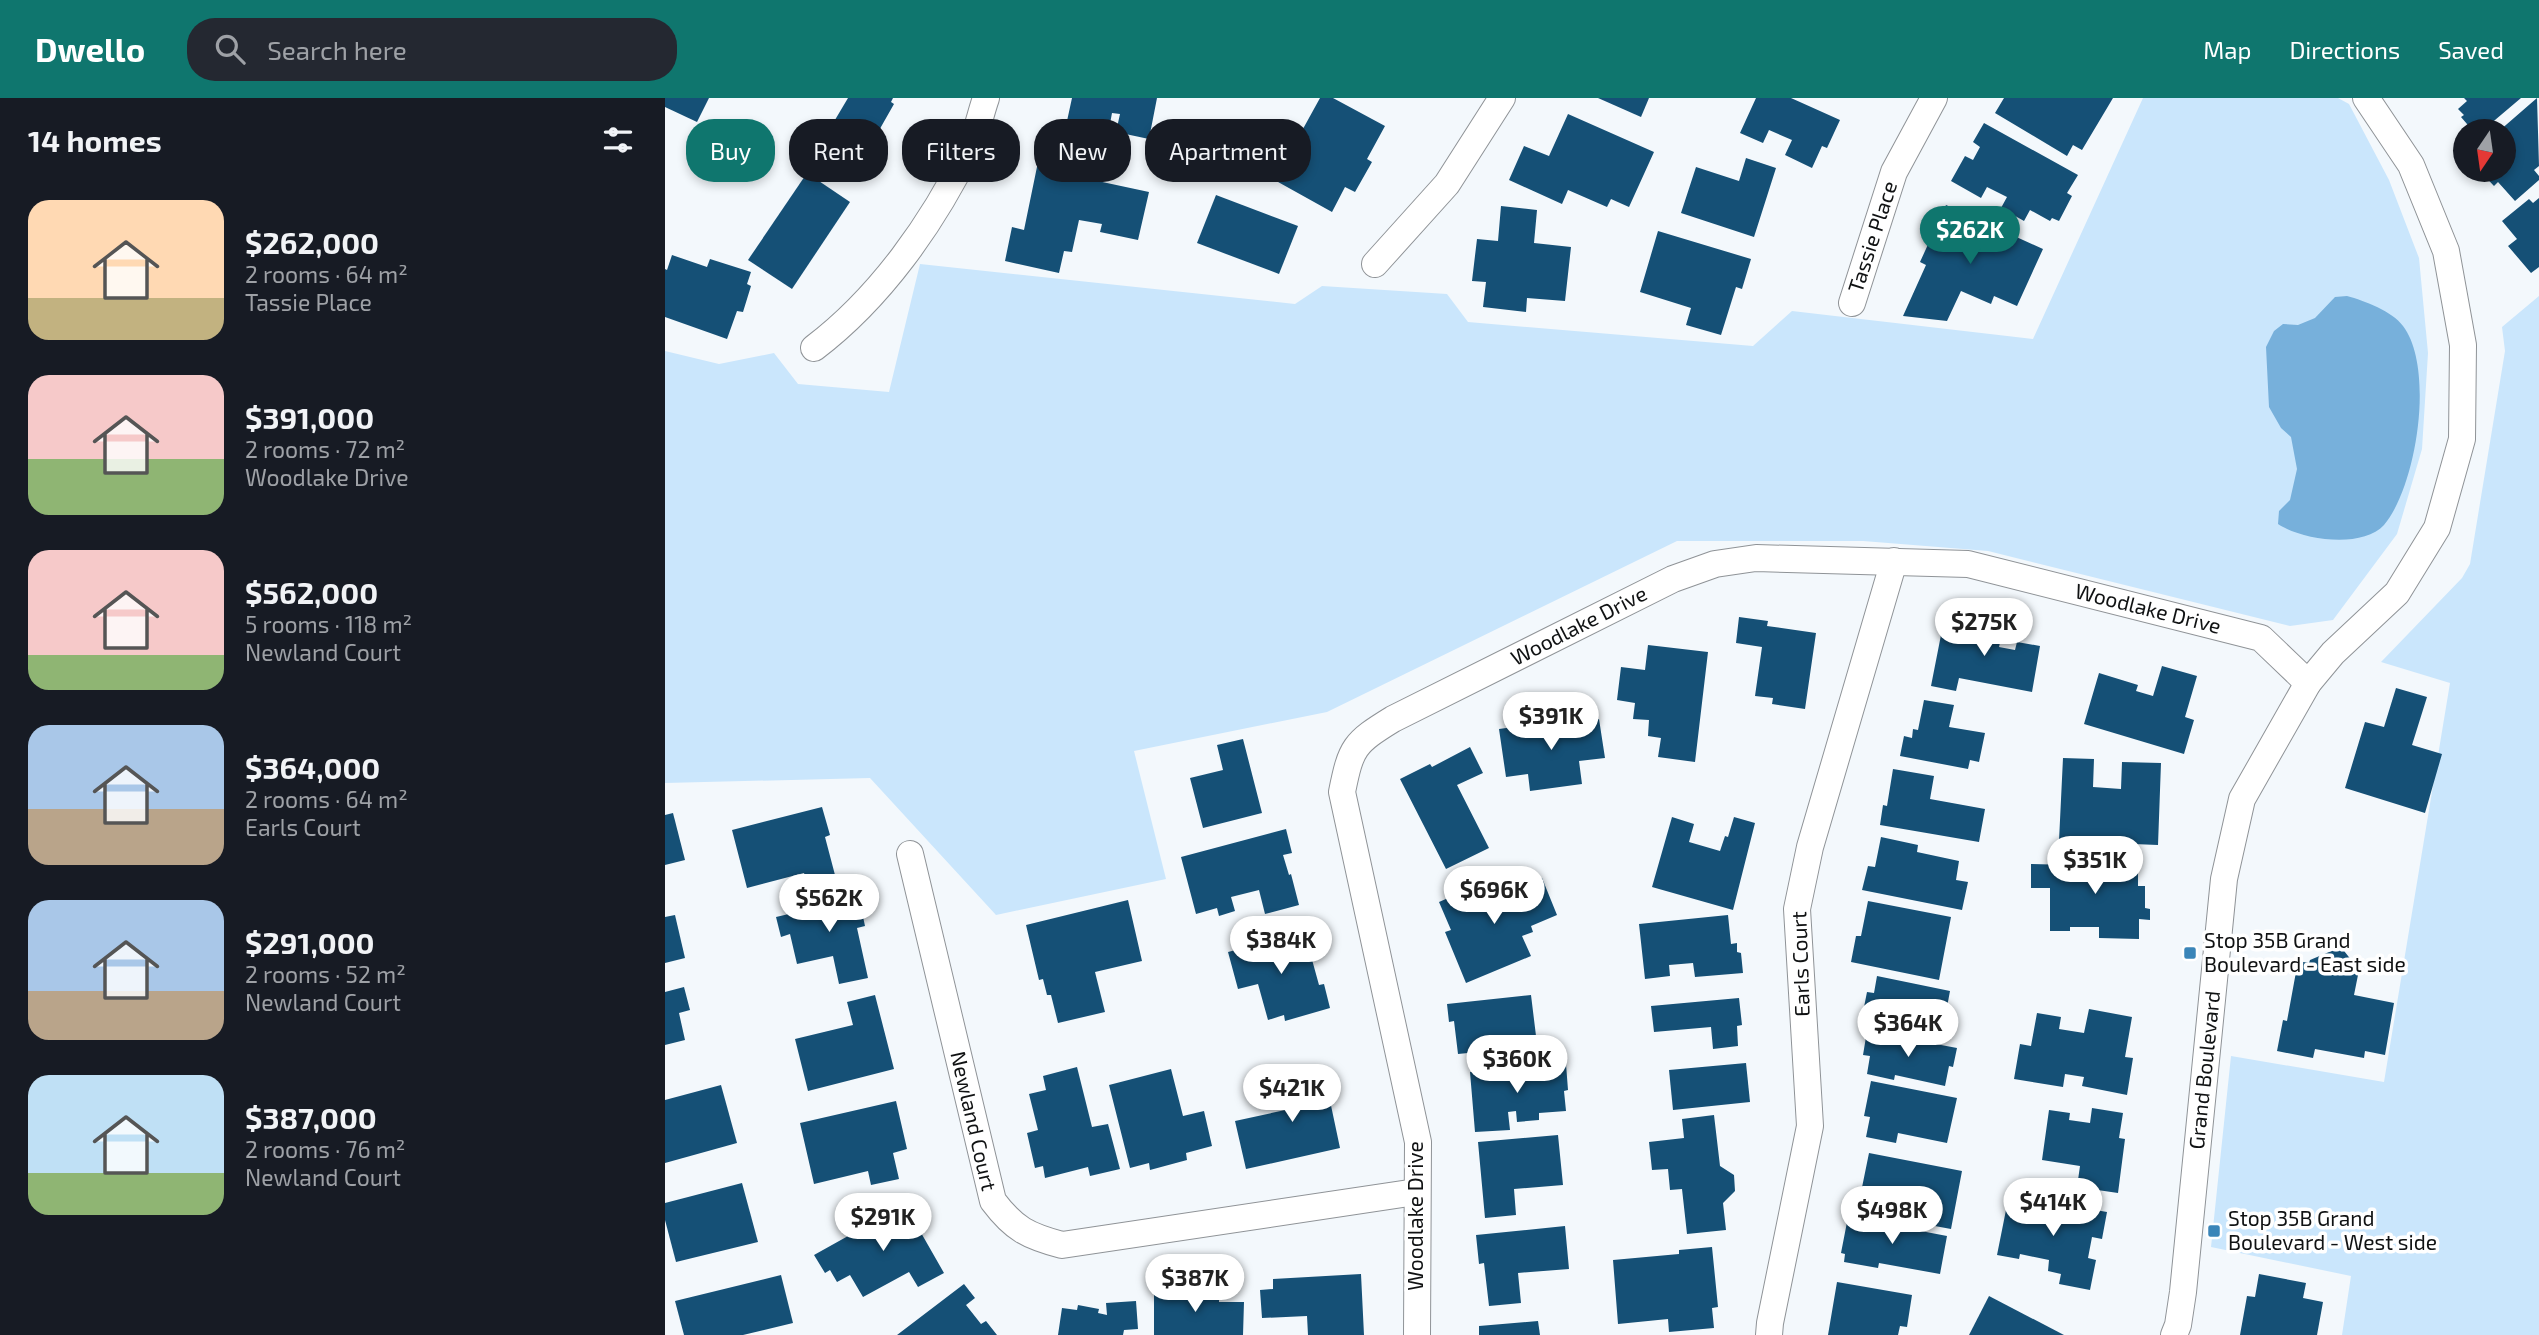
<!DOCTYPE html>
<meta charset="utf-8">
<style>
body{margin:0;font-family:"Exo 2",sans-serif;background:#242831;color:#f1f3f6;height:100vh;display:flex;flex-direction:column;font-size:26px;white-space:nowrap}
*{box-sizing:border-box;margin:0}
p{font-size:23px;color:#9ea1a6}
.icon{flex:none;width:38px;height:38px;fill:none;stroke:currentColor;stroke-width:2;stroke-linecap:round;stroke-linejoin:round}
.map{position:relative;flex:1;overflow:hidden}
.drawer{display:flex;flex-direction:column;background:#171b24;width:665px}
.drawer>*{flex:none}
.hud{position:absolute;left:21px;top:21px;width:665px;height:63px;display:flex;gap:14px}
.needle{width:46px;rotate:193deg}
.controls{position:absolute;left:1788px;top:21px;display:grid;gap:14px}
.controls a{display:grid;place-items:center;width:63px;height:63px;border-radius:50%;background:#171b24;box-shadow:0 4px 10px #0003;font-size:35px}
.price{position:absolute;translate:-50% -60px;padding:0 16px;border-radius:24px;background:#fff;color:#222;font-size:23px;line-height:46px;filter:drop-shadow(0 2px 4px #0008)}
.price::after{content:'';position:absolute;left:50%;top:42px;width:21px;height:16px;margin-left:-10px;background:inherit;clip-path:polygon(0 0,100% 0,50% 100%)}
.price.active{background:#0f766e;color:#fff}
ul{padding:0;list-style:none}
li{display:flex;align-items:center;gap:21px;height:175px;padding:0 28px}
li span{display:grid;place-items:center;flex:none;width:196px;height:140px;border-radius:21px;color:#555}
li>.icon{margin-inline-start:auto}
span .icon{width:84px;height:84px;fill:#fffc;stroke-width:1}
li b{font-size:30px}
h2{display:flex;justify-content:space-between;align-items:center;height:84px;padding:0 28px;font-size:30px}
.tag{padding:0 24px;border-radius:28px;background:#171b24;box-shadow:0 4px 10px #0003;font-size:24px;line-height:63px}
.tag.active{background:#0f766e;color:#fff}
header{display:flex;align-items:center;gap:42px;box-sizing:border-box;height:98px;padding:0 35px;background:#0f766e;color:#fff}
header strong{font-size:33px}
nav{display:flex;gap:38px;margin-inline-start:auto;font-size:24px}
.search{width:490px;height:63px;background:#242831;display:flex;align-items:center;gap:18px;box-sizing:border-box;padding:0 24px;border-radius:28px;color:#9ea1a6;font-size:26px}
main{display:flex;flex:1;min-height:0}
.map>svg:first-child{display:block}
.green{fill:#cae6fc}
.water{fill:#77b0db}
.building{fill:#155076}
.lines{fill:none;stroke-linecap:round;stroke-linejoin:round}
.street-casing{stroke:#8f9397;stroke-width:28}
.street{stroke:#fff;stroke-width:26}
.poi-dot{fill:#3a85b8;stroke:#fff;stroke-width:2.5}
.labels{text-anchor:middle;stroke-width:7;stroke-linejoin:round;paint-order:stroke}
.street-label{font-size:21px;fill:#101213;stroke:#fff}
.poi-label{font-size:21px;fill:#101213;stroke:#fff;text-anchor:start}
</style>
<header>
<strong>Dwello</strong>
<div class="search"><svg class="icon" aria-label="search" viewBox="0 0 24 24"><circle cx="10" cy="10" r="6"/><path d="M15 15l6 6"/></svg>Search here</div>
<nav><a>Map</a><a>Directions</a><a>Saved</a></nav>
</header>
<main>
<section class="drawer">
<h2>14 homes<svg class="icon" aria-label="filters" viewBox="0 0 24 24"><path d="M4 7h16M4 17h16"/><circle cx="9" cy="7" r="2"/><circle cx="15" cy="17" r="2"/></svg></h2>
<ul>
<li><span style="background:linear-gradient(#ffd9b3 70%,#c2b280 0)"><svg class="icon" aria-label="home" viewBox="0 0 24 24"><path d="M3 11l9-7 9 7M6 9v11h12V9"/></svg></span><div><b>$262,000</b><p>2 rooms · 64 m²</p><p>Tassie Place</p></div></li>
<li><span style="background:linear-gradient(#f6c9c9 60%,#8fb573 0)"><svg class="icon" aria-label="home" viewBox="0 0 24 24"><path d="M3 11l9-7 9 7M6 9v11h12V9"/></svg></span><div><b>$391,000</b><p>2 rooms · 72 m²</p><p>Woodlake Drive</p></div></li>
<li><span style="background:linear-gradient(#f6c9c9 75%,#8fb573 0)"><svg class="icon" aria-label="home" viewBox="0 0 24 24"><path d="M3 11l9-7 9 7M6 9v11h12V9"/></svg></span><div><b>$562,000</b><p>5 rooms · 118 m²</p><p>Newland Court</p></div></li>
<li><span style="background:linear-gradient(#a9c7e8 60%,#b9a48a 0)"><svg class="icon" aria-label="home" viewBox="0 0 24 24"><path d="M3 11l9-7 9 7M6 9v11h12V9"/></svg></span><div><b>$364,000</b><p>2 rooms · 64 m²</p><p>Earls Court</p></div></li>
<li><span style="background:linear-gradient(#a9c7e8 65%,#b9a48a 0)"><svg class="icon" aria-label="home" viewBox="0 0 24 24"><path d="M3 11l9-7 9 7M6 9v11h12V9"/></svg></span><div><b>$291,000</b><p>2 rooms · 52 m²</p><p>Newland Court</p></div></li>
<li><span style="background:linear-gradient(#bfe0f5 70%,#8fb573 0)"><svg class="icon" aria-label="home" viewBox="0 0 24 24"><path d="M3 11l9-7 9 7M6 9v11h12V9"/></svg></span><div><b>$387,000</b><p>2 rooms · 76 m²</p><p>Newland Court</p></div></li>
</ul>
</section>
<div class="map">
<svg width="1874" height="1237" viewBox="0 0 1874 1237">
<rect width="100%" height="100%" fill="#f3f8fc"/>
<g class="green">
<polygon points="1478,0 1673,0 1684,6 1724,82 1754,160 1763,255 1757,351 1732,436 1668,522 1625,528 1323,453 1198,443 1012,443 662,614 469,653 501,781 331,817 205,680 0,685 0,253 54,266 109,255 133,286 224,294 255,166 630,206 657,188 782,196 803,224 1088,248 1127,213 1368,241"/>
<polygon points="1874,198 1874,1237 1677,1237 1686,1178 1546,1149 1566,958 1719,984 1785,585 1716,564 1797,480 1805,466 1840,253 1837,229"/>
</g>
<path class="water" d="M1682 198C1700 203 1727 213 1738 228 1770 270 1752 388 1719 427 1697 451 1637 442 1613 426L1614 413 1625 402 1632 371 1626 339 1616 330 1604 309 1601 249 1609 233 1618 226 1633 227 1650 220 1670 199Z"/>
<g class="building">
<polygon points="0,0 44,0 32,24 0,9"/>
<polygon points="183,0 228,0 226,4 229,6 204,50 200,48 184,76 161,63 175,38 164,32"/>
<polygon points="407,0 492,0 484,41 451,34 455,16 447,15 444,31 402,23"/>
<polygon points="655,0 668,0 720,28 702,61 707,64 690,94 680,89 667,114 595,74 614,41 628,49"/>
<polygon points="933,0 984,0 976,19"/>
<polygon points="1091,0 1126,0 1175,22 1162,50 1157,48 1147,70 1120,57 1127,42 1104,32 1098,45 1075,35"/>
<polygon points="1339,0 1448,0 1417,52 1408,47 1402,58 1330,15"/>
<polygon points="1799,0 1856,0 1817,33 1808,33 1796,19 1799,17 1793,11 1802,3"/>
<polygon points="1872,0 1874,68 1869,72 1874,78 1874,82 1850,103 1833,84 1829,88 1814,72 1839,72 1839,33 1834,33"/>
<polygon points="903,16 989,54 964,109 946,101 942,109 903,92 897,106 844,82 859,48 884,58"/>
<polygon points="1319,25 1413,77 1402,95 1407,98 1394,123 1387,120 1385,123 1365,112 1359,123 1336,110 1342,99 1322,89 1316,100 1286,83 1300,58 1308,62 1315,49 1308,44"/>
<polygon points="1081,60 1111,70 1089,139 1016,115 1031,69 1074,83"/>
<polygon points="373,64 402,70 400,76 484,94 473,142 435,134 437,126 414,122 407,154 399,153 394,175 340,163 347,129 359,132"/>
<polygon points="142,75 185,104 127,191 83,162"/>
<polygon points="551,97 633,128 614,176 532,145"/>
<polygon points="1874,100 1874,169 1866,175 1843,148 1852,141 1837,123 1864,101 1868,105"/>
<polygon points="1281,107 1378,151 1352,208 1329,198 1326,206 1296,193 1282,223 1238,218 1261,167 1255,164"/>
<polygon points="836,108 872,112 869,145 906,149 900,203 862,200 861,214 818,209 821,184 807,183 812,141 833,143"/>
<polygon points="993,133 1086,161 1077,191 1071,189 1056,237 1021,227 1026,210 975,194"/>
<polygon points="7,157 42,169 45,161 86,174 82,186 86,188 78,214 72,213 62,241 0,219 0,171 2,172"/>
<polygon points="1297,518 1339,526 1334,549 1350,552 1352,544 1375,548 1367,594 1294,580 1291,593 1266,588 1276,537 1292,540"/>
<polygon points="1074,519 1103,523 1102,528 1151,535 1140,611 1107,606 1108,600 1090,598 1097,549 1071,545"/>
<polygon points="983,547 1043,554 1030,664 993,659 996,640 983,638 984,622 968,621 970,605 952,602 956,569 980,572"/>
<polygon points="1497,568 1532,578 1520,619 1529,622 1519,656 1419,626 1434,575 1473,587 1471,593 1488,598"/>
<polygon points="1731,590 1762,599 1747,647 1777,656 1760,715 1680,690 1700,624 1719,629"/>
<polygon points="1259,602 1289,607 1284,629 1320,635 1314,664 1305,662 1303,671 1235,658 1239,638 1247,640 1248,631 1253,632"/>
<polygon points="934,621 940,660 914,663 917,686 865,693 863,676 841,679 834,631 869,626 870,630"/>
<polygon points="578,641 597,715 538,730 525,680 558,672 552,647"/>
<polygon points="805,649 818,675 792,687 824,750 781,771 735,681 765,666 767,669"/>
<polygon points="1398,660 1429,661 1428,689 1456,691 1457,664 1496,665 1493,747 1394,743"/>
<polygon points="1228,671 1269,678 1265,701 1320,711 1314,744 1215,727 1218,707 1222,708"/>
<polygon points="157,709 165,737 160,739 170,777 142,784 139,775 82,790 67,732"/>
<polygon points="8,715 20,762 0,767 0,717"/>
<polygon points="1007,719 1029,726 1024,744 1055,753 1060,738 1063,739 1069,719 1090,725 1068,812 987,789"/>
<polygon points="621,731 627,755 618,757 624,777 626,776 634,807 600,816 594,792 566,799 570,813 554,818 552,810 531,816 516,759"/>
<polygon points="1216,739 1253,747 1252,754 1294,763 1291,782 1303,784 1297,812 1197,792 1203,768 1210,769"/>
<polygon points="1443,757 1473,758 1473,788 1480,788 1480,810 1485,811 1485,822 1474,821 1474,841 1434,840 1434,829 1405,829 1405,833 1385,833 1385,790 1366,790 1366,766 1442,768"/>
<polygon points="877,780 892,817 866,828 868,834 857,838 866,858 801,885 780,834 786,832 774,804 806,790 809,799 825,792 828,798"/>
<polygon points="183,788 189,816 197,814 200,828 192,830 203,880 174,886 168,858 132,866 125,836 116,839 111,819 158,808 155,794"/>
<polygon points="463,802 477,863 430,874 440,914 393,925 386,897 382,897 378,881 374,882 361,827"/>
<polygon points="1203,803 1286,819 1274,882 1186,864 1191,838 1196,838"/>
<polygon points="10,817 20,860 0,865 0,819"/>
<polygon points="1063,817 1066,846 1072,845 1072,854 1076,855 1078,875 1030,879 1028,865 1004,867 1005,878 980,881 974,826"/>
<polygon points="634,829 643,859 646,858 654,887 659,886 665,910 620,923 619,917 603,922 593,886 573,891 563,854 605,843 603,838"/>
<polygon points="1676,849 1694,872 1689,897 1729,905 1720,957 1700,953 1699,960 1650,951 1648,960 1612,953 1618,922 1622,923 1633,863 1644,865 1645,862"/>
<polygon points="1212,878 1285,893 1277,936 1197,919 1202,894 1209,895"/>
<polygon points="19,889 25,912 14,915 20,942 0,947 0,894"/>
<polygon points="210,897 229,971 143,993 130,941 188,927 182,904"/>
<polygon points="866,897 872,946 848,948 848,942 821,945 823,953 793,956 789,923 784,924 782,906"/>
<polygon points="1074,900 1077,927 1072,928 1073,948 1048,951 1046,929 989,934 986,908"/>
<polygon points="1424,911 1467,919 1460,959 1468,960 1462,997 1417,988 1419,979 1400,976 1398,989 1349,981 1355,946 1366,948 1372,915 1396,919 1394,931 1419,935"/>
<polygon points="1202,933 1292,950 1288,969 1284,968 1280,988 1230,977 1229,982 1202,976 1205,958 1198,957"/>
<polygon points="1081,965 1085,1004 1008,1012 1004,972"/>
<polygon points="901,966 903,992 899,993 901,1013 874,1015 874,1022 852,1024 851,1013 843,1014 845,1032 810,1034 805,974"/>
<polygon points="412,969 427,1029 443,1026 455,1071 425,1078 423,1069 380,1080 378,1068 370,1070 362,1035 373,1032 364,996 381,992 378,978"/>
<polygon points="662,970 668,997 664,998 675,1050 581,1071 570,1023 625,1011 618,980"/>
<polygon points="506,971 518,1018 539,1013 547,1048 521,1055 522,1062 485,1072 484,1065 465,1070 444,987"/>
<polygon points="1206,983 1292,1000 1282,1045 1233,1035 1231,1045 1201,1039 1205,1019 1199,1018"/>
<polygon points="56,987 72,1045 0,1065 0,1002"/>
<polygon points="231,1003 242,1051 228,1055 234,1081 206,1087 203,1073 149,1086 135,1025"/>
<polygon points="1427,1010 1458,1015 1454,1040 1460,1041 1453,1095 1412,1089 1415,1068 1377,1062 1384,1012 1405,1015 1404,1022 1425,1025"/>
<polygon points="1049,1017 1055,1068 1069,1077 1070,1093 1058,1105 1061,1132 1022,1136 1017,1091 1005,1092 1003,1071 987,1072 984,1044 1019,1040 1017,1021"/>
<polygon points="893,1037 898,1087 849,1091 851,1117 820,1120 813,1044"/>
<polygon points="1204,1055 1297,1073 1286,1131 1259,1126 1262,1111 1225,1104 1223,1115 1193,1109"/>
<polygon points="77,1085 93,1144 11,1164 0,1122 0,1105"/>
<polygon points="1344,1097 1379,1104 1377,1112 1395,1115 1396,1106 1442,1114 1437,1141 1427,1139 1423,1160 1431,1162 1425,1192 1394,1186 1396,1176 1383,1173 1384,1162 1355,1156 1354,1161 1332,1157"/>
<polygon points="244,1104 259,1131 255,1133 279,1175 253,1189 244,1174 198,1199 185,1177 172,1184 165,1172 160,1175 149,1157"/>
<polygon points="1183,1119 1282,1138 1275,1176 1214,1165 1213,1170 1179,1164 1180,1156 1176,1155"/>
<polygon points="900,1128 904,1171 853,1175 856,1205 824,1208 819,1165 814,1166 811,1137"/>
<polygon points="1047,1149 1053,1209 1047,1210 1049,1230 1004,1234 1003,1221 953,1226 948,1162 1014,1156 1014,1152"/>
<polygon points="696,1176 699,1237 643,1237 642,1218 597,1220 595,1192 608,1191 608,1181"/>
<polygon points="1594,1176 1641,1185 1638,1200 1658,1204 1652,1237 1575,1237 1582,1198 1590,1199"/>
<polygon points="116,1177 128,1225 78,1237 19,1237 10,1203"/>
<polygon points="1172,1184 1247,1197 1242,1229 1235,1228 1233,1237 1163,1237"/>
<polygon points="299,1186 310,1200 301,1207 316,1226 321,1223 332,1237 232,1237"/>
<polygon points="489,1188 527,1188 527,1199 554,1199 554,1204 579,1204 578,1237 489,1237"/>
<polygon points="1324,1198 1399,1237 1304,1237"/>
<polygon points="471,1203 473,1231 459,1232 458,1237 393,1237 397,1210 412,1212 413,1207 434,1211 433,1215 442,1217 441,1205"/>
<polygon points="873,1223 875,1237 814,1237 814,1228"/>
</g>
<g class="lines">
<defs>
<g id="street">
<polyline points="710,166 782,86 837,0"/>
<polyline points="1187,205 1229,74 1269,0"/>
<path d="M149 250C215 200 268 125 304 51 312 35 315 17 321 0"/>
<path d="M245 756 328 1103C349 1131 363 1138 397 1147L751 1094"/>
<path d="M752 1237 753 1044 677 694C686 649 689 645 728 621L1008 481 1050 466 1091 460 1303 466 1596 540 1643 585"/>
<polyline points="1104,1237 1105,1225 1145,1028 1132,811 1145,749 1229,463"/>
<polyline points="1509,1237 1513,1227 1518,1194 1559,781 1577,701 1643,585 1668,555 1732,495 1772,430 1797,341 1798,247 1781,153 1746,67 1701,0"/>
</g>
</defs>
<use href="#street" class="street-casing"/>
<use href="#street" class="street"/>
</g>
<g class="poi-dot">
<rect x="1518" y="848" width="14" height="14" rx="3.5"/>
<rect x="1542" y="1126" width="14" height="14" rx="3.5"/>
</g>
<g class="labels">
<g class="street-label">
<text transform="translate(1208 139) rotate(-72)" y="7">Tassie Place</text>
<text transform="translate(1483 511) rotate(14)" y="7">Woodlake Drive</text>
<text transform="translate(914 528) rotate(-27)" y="7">Woodlake Drive</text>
<text transform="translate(1136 866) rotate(-92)" y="7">Earls Court</text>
<text transform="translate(1540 972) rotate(-84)" y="7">Grand Boulevard</text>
<text transform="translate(308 1023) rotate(77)" y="7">Newland Court</text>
<text transform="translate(751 1118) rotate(-90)" y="7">Woodlake Drive</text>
</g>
<g class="poi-label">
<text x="1539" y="850">Stop 35B Grand<tspan x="1539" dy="24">Boulevard - East side</tspan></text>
<text x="1563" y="1128">Stop 35B Grand<tspan x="1563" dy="24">Boulevard - West side</tspan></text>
</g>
</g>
</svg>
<div class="controls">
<a><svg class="needle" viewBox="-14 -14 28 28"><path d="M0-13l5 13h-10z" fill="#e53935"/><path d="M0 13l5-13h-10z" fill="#9ea1a6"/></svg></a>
</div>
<b class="price active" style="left:1305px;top:168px">$262K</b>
<b class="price" style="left:1319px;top:560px">$275K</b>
<b class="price" style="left:886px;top:654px">$391K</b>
<b class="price" style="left:1430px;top:798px">$351K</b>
<b class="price" style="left:829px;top:828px">$696K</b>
<b class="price" style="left:164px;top:836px">$562K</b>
<b class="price" style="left:616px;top:878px">$384K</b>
<b class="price" style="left:1243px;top:961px">$364K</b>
<b class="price" style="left:852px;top:997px">$360K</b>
<b class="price" style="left:627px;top:1026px">$421K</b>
<b class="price" style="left:1388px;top:1140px">$414K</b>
<b class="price" style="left:1227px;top:1148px">$498K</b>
<b class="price" style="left:218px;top:1155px">$291K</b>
<b class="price" style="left:530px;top:1216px">$387K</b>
<div class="hud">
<a class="tag active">Buy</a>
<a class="tag">Rent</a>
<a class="tag">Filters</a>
<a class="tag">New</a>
<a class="tag">Apartment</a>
</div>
</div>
</main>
